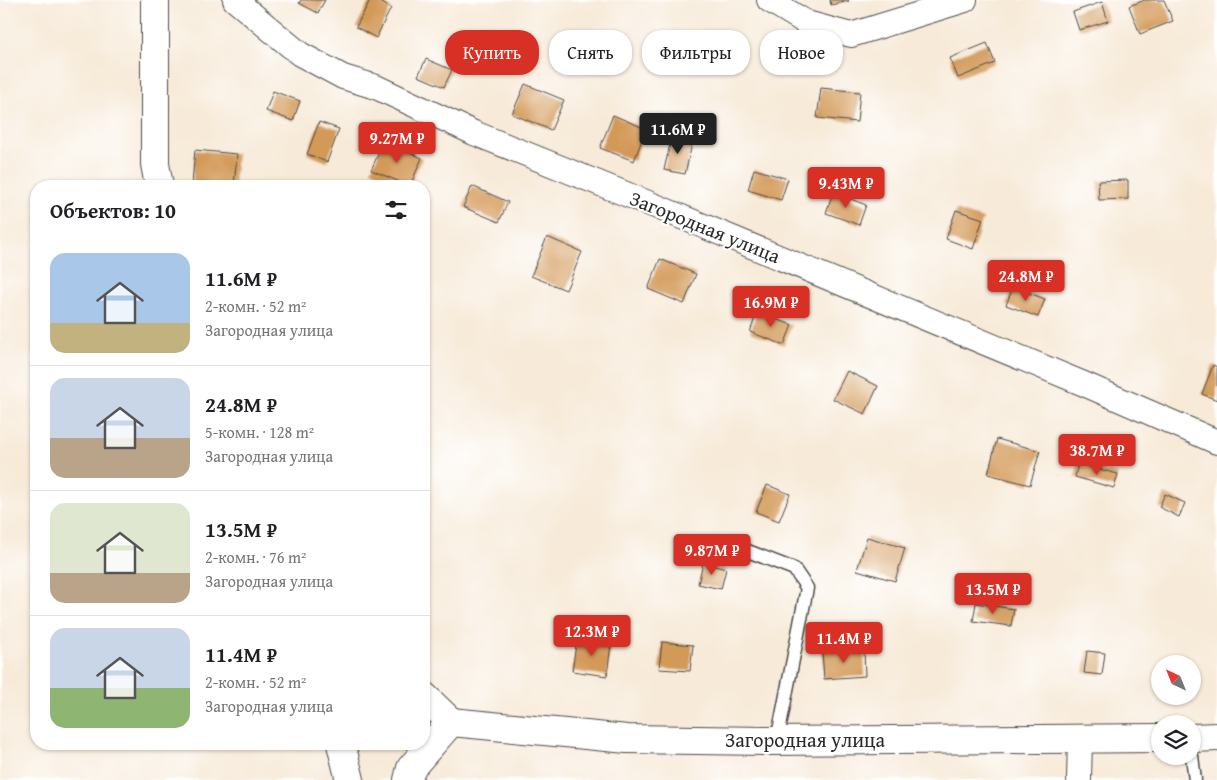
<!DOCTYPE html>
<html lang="ru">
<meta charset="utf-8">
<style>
body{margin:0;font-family:"Gentium Book Plus",serif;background:#f6f6f6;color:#202124;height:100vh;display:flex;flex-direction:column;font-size:19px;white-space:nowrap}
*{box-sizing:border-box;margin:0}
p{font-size:16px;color:#757577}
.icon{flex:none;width:28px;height:28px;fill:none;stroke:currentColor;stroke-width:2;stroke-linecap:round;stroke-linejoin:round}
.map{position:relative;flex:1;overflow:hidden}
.details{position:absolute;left:30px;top:180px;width:400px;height:570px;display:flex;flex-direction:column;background:#fff;border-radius:20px;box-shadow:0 1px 4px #0004}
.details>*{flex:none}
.guide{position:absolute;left:445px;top:30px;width:475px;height:45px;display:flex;gap:10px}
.needle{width:32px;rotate:317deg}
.controls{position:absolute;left:1151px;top:655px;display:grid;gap:10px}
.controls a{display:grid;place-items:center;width:50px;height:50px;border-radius:50%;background:#fff;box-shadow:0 1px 4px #0004;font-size:25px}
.price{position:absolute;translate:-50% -42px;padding:0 11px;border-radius:5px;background:#d93025;color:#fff;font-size:16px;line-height:32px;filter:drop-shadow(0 1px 2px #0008)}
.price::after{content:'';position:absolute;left:50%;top:30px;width:15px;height:11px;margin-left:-8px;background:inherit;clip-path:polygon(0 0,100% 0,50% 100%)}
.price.selected{background:#222;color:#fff}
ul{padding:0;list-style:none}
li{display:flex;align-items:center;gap:15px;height:125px;padding:0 20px}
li+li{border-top:1px solid #e0e0e0}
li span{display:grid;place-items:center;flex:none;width:140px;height:100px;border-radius:15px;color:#555}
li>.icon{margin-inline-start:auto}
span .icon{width:60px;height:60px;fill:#fffc;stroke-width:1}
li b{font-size:21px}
h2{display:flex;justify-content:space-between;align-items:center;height:60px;padding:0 20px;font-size:21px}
.pill{padding:0 18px;border-radius:20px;background:#fff;box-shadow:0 1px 4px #0004;font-size:18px;line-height:45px}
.pill.selected{background:#d93025;color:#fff}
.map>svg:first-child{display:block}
.building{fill:#d39957}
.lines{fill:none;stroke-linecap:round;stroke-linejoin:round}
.lane-casing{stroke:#4a4845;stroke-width:15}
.street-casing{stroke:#4a4845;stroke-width:26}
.secondary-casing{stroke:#4a4845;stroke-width:30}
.lane{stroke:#fff;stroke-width:12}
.street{stroke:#fff;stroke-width:24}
.secondary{stroke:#fff;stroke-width:28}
.labels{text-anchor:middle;stroke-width:4;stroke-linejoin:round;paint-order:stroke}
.street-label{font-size:20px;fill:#2b2b2b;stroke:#fff}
</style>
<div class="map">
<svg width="1217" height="780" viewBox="0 0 1217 780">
<rect width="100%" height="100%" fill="#fff"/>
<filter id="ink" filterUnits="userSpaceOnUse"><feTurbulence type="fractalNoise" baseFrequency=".02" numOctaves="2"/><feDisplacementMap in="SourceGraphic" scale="10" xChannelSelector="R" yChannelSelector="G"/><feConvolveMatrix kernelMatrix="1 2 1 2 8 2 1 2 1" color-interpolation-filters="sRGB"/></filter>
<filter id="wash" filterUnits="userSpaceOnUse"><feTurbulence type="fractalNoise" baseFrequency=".0096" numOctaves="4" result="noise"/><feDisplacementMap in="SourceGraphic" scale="20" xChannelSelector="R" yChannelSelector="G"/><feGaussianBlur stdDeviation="1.12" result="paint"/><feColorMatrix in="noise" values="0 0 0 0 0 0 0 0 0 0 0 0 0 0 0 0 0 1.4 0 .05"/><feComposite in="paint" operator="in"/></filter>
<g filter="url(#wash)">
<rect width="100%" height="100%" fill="#f7ead8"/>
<g id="blocks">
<g class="building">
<polygon points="301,0 325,0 318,13 299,3"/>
<polygon points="370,0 377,0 391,8 376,38 356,27"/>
<polygon points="830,0 848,0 849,1 831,5"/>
<polygon points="1145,0 1164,0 1173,21 1140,34 1129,6"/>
<polygon points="1102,2 1108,21 1079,30 1073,12"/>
<polygon points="987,43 995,63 958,78 950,58"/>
<polygon points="426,59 452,70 444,87 418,76"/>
<polygon points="525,84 564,100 551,130 512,114"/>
<polygon points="821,88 860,92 857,122 817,118"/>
<polygon points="273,91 300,101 293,121 266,111"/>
<polygon points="613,115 646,129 634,161 600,148"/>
<polygon points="319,122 339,129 327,162 307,154"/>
<polygon points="672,135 693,140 685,174 664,170"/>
<polygon points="384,141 422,158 410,186 371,170"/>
<polygon points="195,150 237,154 234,186 192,184"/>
<polygon points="754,169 788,179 781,200 748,190"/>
<polygon points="1128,180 1128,199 1099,200 1098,181"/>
<polygon points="472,186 508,202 499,222 463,207"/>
<polygon points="833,192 866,205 859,225 826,213"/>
<polygon points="956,210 983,219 973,249 946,239"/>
<polygon points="547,237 582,252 566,290 531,276"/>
<polygon points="660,259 696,274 684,304 648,289"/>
<polygon points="1013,287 1045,299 1038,317 1006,305"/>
<polygon points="757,312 792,325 784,345 750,332"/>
<polygon points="1213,365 1217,367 1217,400 1202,394"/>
<polygon points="847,371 878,386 865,414 833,399"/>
<polygon points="997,439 1040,451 1030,485 988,474"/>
<polygon points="1078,464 1118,474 1114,488 1075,477"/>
<polygon points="767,485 790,494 779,521 756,512"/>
<polygon points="1165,494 1185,503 1179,517 1159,507"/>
<polygon points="867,537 905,548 895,581 857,570"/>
<polygon points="703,563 726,569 721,589 698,584"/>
<polygon points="976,603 1014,609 1011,626 973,621"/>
<polygon points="577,638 611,643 607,676 572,671"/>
<polygon points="662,642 693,645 690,671 659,669"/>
<polygon points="864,649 865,676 824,679 822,651"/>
<polygon points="1087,651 1105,653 1102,675 1084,673"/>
</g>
</g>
</g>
<g filter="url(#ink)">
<use href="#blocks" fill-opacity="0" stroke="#4a4845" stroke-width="1"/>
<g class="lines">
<defs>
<g id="lane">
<polyline points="740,548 794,569 807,588 777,741"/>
<polyline points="1192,756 1195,780"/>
</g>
<g id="street">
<polyline points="235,0 300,54 343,77 376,87 474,133 648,203 1084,384 1217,442"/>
<polyline points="769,0 807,23 851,35 965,0"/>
<polyline points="1079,780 1080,739"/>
</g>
<g id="secondary">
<polyline points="155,0 155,164 159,186"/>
<polyline points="424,696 451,722"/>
<polyline points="451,722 627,739 766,741 1160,738"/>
<polyline points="1192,738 1217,737"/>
<polyline points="341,744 350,780"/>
<polyline points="408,780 411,768 451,722"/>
</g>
</defs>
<use href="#lane" class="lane-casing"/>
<use href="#street" class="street-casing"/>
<use href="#secondary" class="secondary-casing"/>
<use href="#lane" class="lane"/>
<use href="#street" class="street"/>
<use href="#secondary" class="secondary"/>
</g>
</g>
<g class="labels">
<g class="street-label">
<text transform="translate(705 227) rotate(22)" y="7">Загородная улица</text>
<text x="805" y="747">Загородная улица</text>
</g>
</g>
</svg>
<div class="controls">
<a><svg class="needle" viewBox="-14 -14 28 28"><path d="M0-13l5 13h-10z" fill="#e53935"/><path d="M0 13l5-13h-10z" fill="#757577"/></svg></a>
<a><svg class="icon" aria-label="layers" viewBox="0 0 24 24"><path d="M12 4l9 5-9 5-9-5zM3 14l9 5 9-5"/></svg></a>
</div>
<b class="price selected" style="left:678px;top:155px">11.6M ₽</b>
<b class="price" style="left:397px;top:164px">9.27M ₽</b>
<b class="price" style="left:846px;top:209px">9.43M ₽</b>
<b class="price" style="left:1026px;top:302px">24.8M ₽</b>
<b class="price" style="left:771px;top:328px">16.9M ₽</b>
<b class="price" style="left:1097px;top:476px">38.7M ₽</b>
<b class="price" style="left:712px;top:576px">9.87M ₽</b>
<b class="price" style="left:993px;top:615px">13.5M ₽</b>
<b class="price" style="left:592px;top:657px">12.3M ₽</b>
<b class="price" style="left:844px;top:664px">11.4M ₽</b>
<div class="guide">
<a class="pill selected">Купить</a>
<a class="pill">Снять</a>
<a class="pill">Фильтры</a>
<a class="pill">Новое</a>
</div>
<section class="details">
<h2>Объектов: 10<svg class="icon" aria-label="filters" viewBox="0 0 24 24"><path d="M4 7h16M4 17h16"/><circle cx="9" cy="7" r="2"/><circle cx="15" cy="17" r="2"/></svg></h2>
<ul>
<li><span style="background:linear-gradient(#a9c7e8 70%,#c2b280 0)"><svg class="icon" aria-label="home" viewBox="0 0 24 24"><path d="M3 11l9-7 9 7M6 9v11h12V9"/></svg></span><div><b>11.6M ₽</b><p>2-комн. · 52 m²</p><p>Загородная улица</p></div></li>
<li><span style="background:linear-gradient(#c9d6e8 60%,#b9a48a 0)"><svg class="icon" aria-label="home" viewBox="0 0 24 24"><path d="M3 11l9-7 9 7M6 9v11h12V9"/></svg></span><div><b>24.8M ₽</b><p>5-комн. · 128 m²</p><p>Загородная улица</p></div></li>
<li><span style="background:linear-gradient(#dfe7d0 70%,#b9a48a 0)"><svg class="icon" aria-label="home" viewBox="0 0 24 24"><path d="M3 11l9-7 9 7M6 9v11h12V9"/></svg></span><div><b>13.5M ₽</b><p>2-комн. · 76 m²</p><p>Загородная улица</p></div></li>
<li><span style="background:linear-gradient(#c9d6e8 60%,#8fb573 0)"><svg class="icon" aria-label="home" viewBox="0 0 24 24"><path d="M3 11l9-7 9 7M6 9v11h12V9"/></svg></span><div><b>11.4M ₽</b><p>2-комн. · 52 m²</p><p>Загородная улица</p></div></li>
</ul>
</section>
</div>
